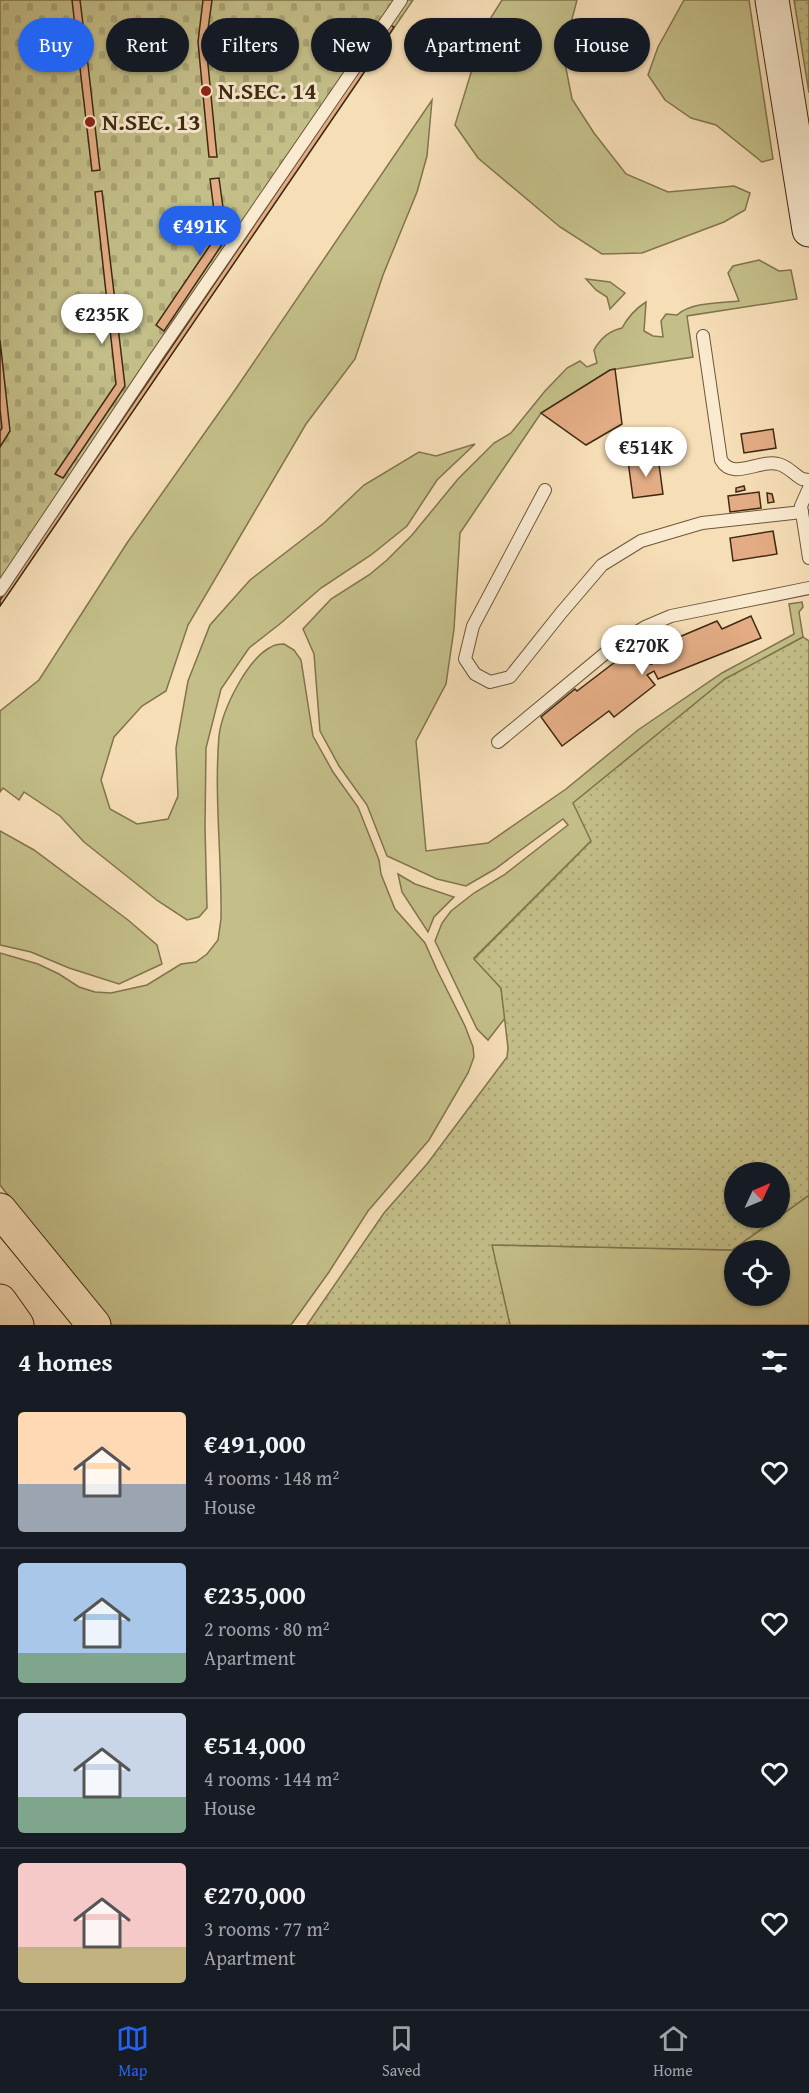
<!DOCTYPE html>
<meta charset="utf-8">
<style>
body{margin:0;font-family:"Gentium Book Plus",serif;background:#20242c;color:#f1f3f6;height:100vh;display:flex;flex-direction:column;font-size:22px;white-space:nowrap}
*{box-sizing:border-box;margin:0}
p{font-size:20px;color:#9ea1a6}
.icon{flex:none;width:33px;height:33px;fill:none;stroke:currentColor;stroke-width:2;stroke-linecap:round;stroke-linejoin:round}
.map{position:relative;height:1325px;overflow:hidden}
.details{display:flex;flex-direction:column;background:#171b24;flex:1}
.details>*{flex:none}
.hud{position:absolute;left:18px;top:18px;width:774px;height:54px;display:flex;gap:12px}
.needle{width:39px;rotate:46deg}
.controls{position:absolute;left:724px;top:1162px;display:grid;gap:12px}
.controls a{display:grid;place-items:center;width:66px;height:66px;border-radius:50%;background:#171b24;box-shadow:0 2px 4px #0004;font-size:30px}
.price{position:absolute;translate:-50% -51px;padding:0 14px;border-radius:21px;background:#fff;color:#222;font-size:20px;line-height:39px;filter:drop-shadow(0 2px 3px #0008)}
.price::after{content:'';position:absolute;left:50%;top:36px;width:18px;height:14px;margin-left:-9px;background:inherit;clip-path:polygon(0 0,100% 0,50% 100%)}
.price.active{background:#2563eb;color:#fff}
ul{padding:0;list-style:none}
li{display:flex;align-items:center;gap:18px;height:150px;padding:0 18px}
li+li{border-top:2px solid #363941}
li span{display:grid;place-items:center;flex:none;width:168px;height:120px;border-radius:6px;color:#555}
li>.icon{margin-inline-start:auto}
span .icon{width:72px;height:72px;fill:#fffc;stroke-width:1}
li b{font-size:26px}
h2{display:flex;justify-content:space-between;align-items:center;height:72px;padding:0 18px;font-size:26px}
.chip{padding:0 21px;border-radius:27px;background:#171b24;box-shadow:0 2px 4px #0004;font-size:21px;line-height:54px}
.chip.active{background:#2563eb;color:#fff}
.tab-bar{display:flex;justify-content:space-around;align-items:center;height:84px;border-top:2px solid #363941;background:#171b24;font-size:16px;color:#9ea1a6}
.tab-bar a{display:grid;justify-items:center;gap:3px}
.tab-bar .active{color:#2563eb}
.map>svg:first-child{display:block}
.grass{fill:#c4bf89;stroke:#81744e;stroke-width:1.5;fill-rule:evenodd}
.cemetery{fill:url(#cemetery-stones);stroke:#81744e;stroke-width:1.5}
.park{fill:url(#park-dots);stroke:#81744e;stroke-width:1.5}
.building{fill:#e3ac85;stroke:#3e2a12;stroke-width:1.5}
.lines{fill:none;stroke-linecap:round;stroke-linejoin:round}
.lane-casing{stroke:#6c573b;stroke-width:14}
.secondary-casing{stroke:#3e2a12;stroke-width:35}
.highway-casing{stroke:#3e2a12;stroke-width:35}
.lane{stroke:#f9ead0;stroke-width:12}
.secondary{stroke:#f9ead0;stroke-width:33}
.highway{stroke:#f6deb7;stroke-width:33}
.poi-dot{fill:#8f2418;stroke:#f9ead0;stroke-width:2}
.labels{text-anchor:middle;stroke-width:6;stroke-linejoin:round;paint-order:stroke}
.poi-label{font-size:24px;font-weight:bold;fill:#3e2a12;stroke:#f9ead0;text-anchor:start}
</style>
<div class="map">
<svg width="809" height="1325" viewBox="0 0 809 1325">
<defs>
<pattern id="cemetery-stones" width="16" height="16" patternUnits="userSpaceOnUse" patternTransform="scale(1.5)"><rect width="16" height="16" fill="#c4bf89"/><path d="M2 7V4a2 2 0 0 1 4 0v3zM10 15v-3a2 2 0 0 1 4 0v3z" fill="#a9a475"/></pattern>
<pattern id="park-dots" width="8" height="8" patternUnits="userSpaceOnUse" patternTransform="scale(1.5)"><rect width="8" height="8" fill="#c4bf89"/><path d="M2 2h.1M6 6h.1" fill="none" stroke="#a9a475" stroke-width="1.8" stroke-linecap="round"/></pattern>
</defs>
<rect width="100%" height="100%" fill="#f6deb7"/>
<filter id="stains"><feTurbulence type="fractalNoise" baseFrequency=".00333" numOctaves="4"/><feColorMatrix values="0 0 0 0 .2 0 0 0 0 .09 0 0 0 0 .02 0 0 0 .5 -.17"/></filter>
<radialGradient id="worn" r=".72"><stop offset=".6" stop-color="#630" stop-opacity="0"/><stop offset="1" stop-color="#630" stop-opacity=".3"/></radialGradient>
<g class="grass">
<polygon points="502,0 577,0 563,53 572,99 594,133 626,174 668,192 734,186 750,193 745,210 724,222 642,253 602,254 560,227 478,158 455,125 485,27"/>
<polygon points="684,0 749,0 773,159 762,162 716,125 691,118 665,100 648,75 658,47"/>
<polygon points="432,100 427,156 417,192 383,275 355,359 306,424 188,625 166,691 142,706 114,737 101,780 110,809 137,824 168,819 178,796 176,748 188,681 210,625 250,580 324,523 364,485 419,452 436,456 475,444 437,480 407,526 371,555 321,588 281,623 249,648 221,689 206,748 205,827 207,908 199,917 187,920 158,901 84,842 60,816 24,792 19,800 3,788 0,792 0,711 39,680 127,543 235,390"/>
<path d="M759 260 779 271 791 270 797 299 687 316 693 357 610 370 541 413 460 533 454 629 446 684 416 741 426 851 488 843 566 789 638 730 722 673 794 634 789 604 802 602 803 607 799 612 803 637 725 679 591 841 474 958 501 988 505 1018 488 1040 477 1029 435 941 442 923 451 911 474 893 504 875 568 825 563 819 495 869 466 886 437 879 387 856 367 805 339 766 320 731 314 654 303 629 331 599 369 575 387 560 412 535 458 479 494 443 511 433 545 391 567 368 580 361 587 367 597 363 594 350C600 339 608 331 622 328 628 317 635 309 646 302L644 331 653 336 663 337 661 321 666 314 677 315C691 302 721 303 739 301L728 273 733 266Z"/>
<polygon points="586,279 610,282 625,293 610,309 607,297 596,290"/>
<path d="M284 644 294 650 301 660 313 736 333 772 358 807 379 860 381 874 395 909 425 943 437 970 465 1026 473 1047 474 1057 468 1073 429 1140 368 1211 329 1272 291 1325H112L0 1185V953L38 964 59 974 79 987 95 992 111 993 147 985 181 964 196 962 207 954 218 940 221 919C222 858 214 796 219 736 222 710 247 659 271 647 274 645 280 644 284 644Z"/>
<polygon points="0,831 34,850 128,920 157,945 162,964 119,984 69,968 31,952 0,945"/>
<polygon points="398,874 415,884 454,897 434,917 428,932 402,892"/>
<path d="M809 1195V1325H510L491 1245 732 1250 777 1218H780V1216ZM735 1251H780V1296H735Z"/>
</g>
<polygon class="cemetery" points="0,0 413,0 0,606"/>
<g class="park">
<polygon points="794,0 809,0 809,93"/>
<polygon points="803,637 809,641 809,1195 780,1216 780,1173 735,1173 735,1218 777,1218 732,1250 492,1245 510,1325 307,1325 384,1213 427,1164 507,1057 508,1048 501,988 474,959 591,841 573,803 725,679"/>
</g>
<g class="building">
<polygon points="72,0 80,0 88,65 100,170 92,171"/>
<polygon points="203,0 212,0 206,44 217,157 209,157 198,42"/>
<polygon points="390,25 394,27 359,80 0,606 0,600"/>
<polygon points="219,178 227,237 164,331 156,325 217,235 210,179"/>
<polygon points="102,191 125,386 63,478 55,474 116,384 95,192"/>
<polygon points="0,340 10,431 0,447 0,431 2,428 0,409"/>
<polygon points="615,369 622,424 586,445 541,413 610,370"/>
<polygon points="773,429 776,448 744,453 741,434"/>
<polygon points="658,457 663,494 633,498 628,461"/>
<polygon points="744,486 745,490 736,492 736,488"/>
<polygon points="759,492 761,508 730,512 728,496"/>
<polygon points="767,493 772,494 774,502 768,503"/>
<polygon points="773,531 777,554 733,561 730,538"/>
<polygon points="751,616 761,638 658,679 654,671 647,675 655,685 614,717 609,711 562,746 541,717 575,689 577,691 636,646 650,664 652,664 646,651 717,621 722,629"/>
</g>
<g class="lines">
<defs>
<g id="lane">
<path d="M703 336 721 460C733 481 759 459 778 464 788 466 793 474 802 479L809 480"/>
<polyline points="809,488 801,506 809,558"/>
<polyline points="545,490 473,626 465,659 475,674 490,682 510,677 561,613 602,565 641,541 702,523 802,512"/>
<polyline points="0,590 156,357 401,0"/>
<polyline points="498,742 614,646 645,627 671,616 809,588"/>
</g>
<polyline id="secondary" points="772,0 809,230"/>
<g id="highway">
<polyline points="0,1210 94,1325"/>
<polyline points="0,1301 17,1325"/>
</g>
</defs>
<use href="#lane" class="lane-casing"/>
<use href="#secondary" class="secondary-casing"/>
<use href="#highway" class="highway-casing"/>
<use href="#lane" class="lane"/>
<use href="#secondary" class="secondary"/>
<use href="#highway" class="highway"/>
</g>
<g class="poi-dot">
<circle cx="206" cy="91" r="6"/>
<circle cx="90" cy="122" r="6"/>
</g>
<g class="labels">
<g class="poi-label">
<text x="218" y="99">N.SEC. 14</text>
<text x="102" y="130">N.SEC. 13</text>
</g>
</g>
<rect width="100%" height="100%" filter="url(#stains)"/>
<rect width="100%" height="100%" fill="url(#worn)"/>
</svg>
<div class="controls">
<a><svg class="needle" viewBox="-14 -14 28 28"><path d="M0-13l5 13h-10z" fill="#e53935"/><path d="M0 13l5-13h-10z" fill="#9ea1a6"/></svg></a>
<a><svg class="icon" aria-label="locate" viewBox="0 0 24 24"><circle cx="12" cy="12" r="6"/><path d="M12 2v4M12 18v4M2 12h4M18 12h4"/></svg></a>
</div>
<b class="price active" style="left:200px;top:257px">€491K</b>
<b class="price" style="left:102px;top:345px">€235K</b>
<b class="price" style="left:646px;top:478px">€514K</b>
<b class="price" style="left:642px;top:676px">€270K</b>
<div class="hud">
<a class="chip active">Buy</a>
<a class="chip">Rent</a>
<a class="chip">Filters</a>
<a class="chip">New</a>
<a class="chip">Apartment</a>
<a class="chip">House</a>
</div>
</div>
<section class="details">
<h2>4 homes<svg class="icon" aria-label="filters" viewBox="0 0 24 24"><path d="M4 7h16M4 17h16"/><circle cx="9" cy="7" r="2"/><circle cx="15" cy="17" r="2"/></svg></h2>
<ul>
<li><span style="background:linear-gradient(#ffd9b3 60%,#9aa5b1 0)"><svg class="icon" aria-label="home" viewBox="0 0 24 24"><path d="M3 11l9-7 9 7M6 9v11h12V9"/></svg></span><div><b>€491,000</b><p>4 rooms · 148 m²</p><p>House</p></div><svg class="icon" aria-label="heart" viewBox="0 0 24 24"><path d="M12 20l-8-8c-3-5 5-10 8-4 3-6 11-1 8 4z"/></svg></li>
<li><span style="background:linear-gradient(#a9c7e8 75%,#7fa58c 0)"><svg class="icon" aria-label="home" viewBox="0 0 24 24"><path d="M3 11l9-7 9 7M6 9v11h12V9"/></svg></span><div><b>€235,000</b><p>2 rooms · 80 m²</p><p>Apartment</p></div><svg class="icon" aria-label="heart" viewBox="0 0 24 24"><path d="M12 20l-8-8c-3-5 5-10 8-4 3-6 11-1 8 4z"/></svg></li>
<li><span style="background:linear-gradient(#c9d6e8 70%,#7fa58c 0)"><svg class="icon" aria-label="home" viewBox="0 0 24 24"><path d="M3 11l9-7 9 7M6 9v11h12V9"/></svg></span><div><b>€514,000</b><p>4 rooms · 144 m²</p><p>House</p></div><svg class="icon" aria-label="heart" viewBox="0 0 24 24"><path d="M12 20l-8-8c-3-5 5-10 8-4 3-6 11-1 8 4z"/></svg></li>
<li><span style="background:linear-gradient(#f6c9c9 70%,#c2b280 0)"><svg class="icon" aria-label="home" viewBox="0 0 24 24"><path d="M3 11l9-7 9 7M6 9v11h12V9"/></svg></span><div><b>€270,000</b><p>3 rooms · 77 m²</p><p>Apartment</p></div><svg class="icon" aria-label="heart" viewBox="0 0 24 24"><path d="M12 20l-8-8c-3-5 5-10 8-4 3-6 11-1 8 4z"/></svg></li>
</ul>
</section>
<nav class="tab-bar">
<a class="active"><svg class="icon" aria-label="map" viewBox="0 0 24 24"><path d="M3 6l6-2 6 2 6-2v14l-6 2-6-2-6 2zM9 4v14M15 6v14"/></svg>Map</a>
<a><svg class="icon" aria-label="saved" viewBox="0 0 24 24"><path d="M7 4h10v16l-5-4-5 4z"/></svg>Saved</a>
<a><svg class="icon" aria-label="home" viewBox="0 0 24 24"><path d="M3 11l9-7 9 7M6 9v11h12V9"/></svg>Home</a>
</nav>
